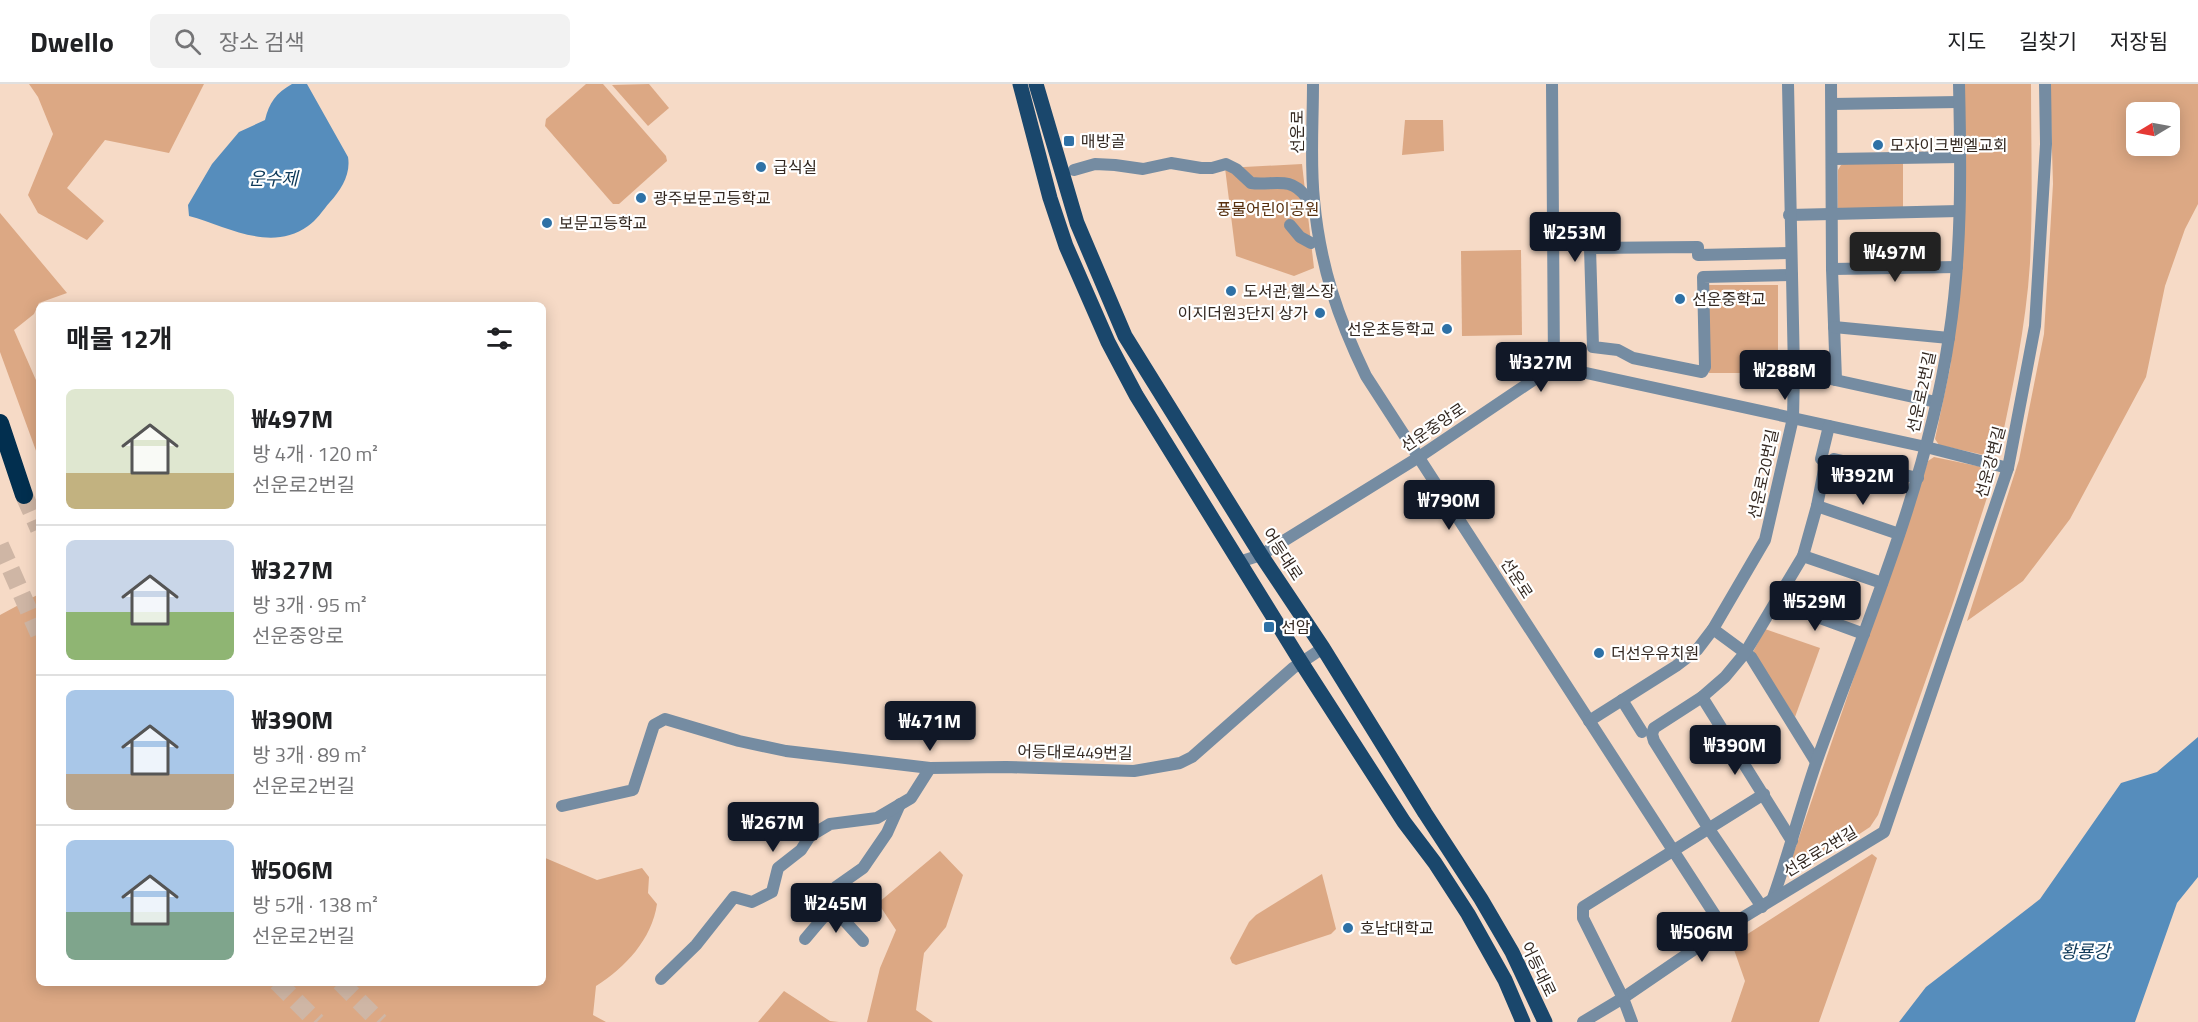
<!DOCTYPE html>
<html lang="ko">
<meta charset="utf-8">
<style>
body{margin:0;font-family:"Titillium Web","Noto Sans KR",sans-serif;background:#f2f2f2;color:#202124;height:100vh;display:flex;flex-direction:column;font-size:22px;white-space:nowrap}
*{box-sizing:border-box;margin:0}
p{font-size:20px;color:#757577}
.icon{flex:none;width:33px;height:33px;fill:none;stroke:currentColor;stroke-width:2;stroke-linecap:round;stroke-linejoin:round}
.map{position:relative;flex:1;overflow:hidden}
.sheet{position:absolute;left:36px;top:218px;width:510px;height:684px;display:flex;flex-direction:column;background:#fff;border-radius:9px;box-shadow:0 3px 15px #0003}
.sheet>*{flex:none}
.needle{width:39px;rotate:260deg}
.controls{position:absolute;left:2126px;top:18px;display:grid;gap:12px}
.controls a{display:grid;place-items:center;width:54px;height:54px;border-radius:9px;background:#fff;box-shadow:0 3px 15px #0003;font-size:30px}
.price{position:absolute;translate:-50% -51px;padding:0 14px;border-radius:6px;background:#111827;color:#fff;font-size:20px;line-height:39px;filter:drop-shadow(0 2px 3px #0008)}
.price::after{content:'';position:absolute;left:50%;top:36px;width:18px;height:14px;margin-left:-9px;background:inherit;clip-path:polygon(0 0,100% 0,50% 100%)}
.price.current{background:#222;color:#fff}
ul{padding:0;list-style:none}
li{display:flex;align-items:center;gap:18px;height:150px;padding:0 30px}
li+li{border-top:2px solid #e0e0e0}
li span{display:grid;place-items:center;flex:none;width:168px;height:120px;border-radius:9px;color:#555}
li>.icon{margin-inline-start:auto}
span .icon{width:72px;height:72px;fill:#fffc;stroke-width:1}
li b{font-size:26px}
h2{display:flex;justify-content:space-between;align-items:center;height:72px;padding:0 30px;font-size:26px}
header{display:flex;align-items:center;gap:36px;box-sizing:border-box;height:84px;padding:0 30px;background:#fff;border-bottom:2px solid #e0e0e0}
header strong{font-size:28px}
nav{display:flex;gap:33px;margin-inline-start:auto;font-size:21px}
.search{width:420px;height:54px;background:#f2f2f2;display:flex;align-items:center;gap:15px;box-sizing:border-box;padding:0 21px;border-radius:9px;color:#757577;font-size:22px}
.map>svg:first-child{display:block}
.green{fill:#dca884;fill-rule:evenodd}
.water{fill:#568dbc}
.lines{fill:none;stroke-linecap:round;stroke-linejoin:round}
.highway-tunnel{stroke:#cfb6a5;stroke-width:18;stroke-dasharray:18 9;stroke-linecap:butt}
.minor{stroke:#758ca2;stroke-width:12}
.major{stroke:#1a476c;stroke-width:15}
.highway{stroke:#022f4f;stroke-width:18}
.poi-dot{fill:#2e71a6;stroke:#fff;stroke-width:2}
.labels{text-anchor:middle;stroke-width:4.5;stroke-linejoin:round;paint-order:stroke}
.street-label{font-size:16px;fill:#332821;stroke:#fff}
.poi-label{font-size:16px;fill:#332821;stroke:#fff;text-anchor:start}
.park-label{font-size:16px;fill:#562e0c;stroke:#fff}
.water-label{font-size:18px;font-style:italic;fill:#0f3a5a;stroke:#fff}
</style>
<header>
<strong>Dwello</strong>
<div class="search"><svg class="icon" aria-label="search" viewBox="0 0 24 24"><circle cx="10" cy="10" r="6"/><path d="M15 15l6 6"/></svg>장소 검색</div>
<nav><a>지도</a><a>길찾기</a><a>저장됨</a></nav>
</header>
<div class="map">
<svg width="2198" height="938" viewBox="0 0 2198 938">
<rect width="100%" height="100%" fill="#f6dac6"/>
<g class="green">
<polygon points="29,0 204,0 169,69 105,56 67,104 104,137 87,156 38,129 28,111 53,50 38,13"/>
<polygon points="586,0 603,0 666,72 667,77 619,120 613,120 545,42 546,35"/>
<polygon points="649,0 669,24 648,42 612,1"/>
<path d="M1964 0H2031C2031 59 2033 119 2030 179 2026 243 2012 306 1999 369L1993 373 1939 361 1935 355 1950 284 1958 222Z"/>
<path d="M2050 0H2198V120L2185 145 2165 202 2146 293 2070 435 2023 497 1967 537 2019 376 2044 250 2053 100ZM2136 28H2169V62H2136Z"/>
<polygon points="1405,36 1443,36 1444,67 1402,71"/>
<polygon points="1848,78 1903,78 1903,125 1838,125 1838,86 1841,81"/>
<polygon points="1302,80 1314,184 1294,192 1236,172 1225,84"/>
<polygon points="0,129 67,209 39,219 34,230 14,246 39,303 39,375 0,268"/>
<polygon points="1521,166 1522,251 1462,252 1461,167"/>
<rect x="1709" y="201" width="69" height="88"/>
<polygon points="1934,373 1987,384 1991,387 1993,395 1952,522 1878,731 1870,743 1791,795 1787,792 1793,771 1928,377"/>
<path d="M39 510V898H543V773L597 796 642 784 649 793 648 809 657 820C652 855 625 884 596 902L593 931 606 938H0V531Z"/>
<polygon points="1765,545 1820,564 1795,633 1753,568"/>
<polygon points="940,767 963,791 946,843 924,869 916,926 933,938 867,938 880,884 896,846 878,819"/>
<polygon points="1872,770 1877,774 1819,938 1731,938 1745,897 1732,860"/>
<polygon points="1322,790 1336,845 1331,850 1236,881 1232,879 1230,874 1249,838 1256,831"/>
<polygon points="784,907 830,937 839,938 758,938"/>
</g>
<g class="water">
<path d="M292 0H307L348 73C351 90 341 106 330 118 323 126 316 137 308 142 270 169 227 142 189 132L188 121 212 80 239 48 265 36C269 19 276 9 292 0Z"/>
<polygon points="2198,653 2198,793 2177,819 2135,938 1899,938 1926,903 2040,815 2121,699 2157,688"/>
</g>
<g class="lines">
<g class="highway-tunnel">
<polyline points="24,411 39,445"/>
<polyline points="0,461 39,550"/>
<polyline points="277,898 317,938"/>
<polyline points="340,898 380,938"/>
</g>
<g class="minor">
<path d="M1313 0C1313 38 1310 78 1314 116 1320 182 1338 234 1366 292L1724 845"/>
<polyline points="1831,0 1832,185 1836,296"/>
<polyline points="1832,20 1959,18"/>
<polyline points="1833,75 1960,73"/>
<path d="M1074 86 1095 80 1115 81 1143 85 1171 79 1201 84H1212L1226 80 1236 85 1251 99C1273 102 1290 91 1306 113"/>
<polyline points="1789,131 1959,127"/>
<polyline points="1290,141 1300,153 1311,159"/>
<polyline points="1791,169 1698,171 1698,163 1590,164 1593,263 1618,266 1633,274 1702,288 1705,283 1703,193 1792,191"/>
<polyline points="1832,185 1957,183"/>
<polyline points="1834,243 1949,254"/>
<polyline points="1554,282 1926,363 2008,384"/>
<polyline points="1794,287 1936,318"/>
<polyline points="1821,375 1829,342"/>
<polyline points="1817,422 1899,450"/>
<polyline points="1803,472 1882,499"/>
<polyline points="1239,478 1261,471 1419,373 1554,282 1552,0"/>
<polyline points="1776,518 1864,550"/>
<polyline points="1713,545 1751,573 1816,678"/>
<polyline points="1702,613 1792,757"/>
<polyline points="1622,616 1642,648"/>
<polyline points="1589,637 1676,582 1697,566 1713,545 1765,456 1793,334 1794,287 1788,0"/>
<polyline points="562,722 633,706 654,641 665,635 739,657 786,667 930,684 1006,683 1134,687 1180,679 1192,673 1293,584 1323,564"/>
<path d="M1773 814C1789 769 1801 722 1817 676 1867 537 1927 400 1949 253 1962 170 1961 84 1959 0"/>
<polyline points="832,823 863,857"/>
<polyline points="1762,823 1709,745 1654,657 1652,650 1654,644 1702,613 1725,593 1745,569 1803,472 1817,422 1825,381 1834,375 1918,394"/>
<polyline points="805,855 832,823 836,803 863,784 887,749 900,720"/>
<polyline points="661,895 696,861 734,813 752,818 772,808 778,784 801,766 810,752 830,740 877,734 911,714 930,684"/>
<polyline points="1583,938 1623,914 1724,845 1884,748 2008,384 2035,242 2046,60 2045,0"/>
<polyline points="1632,938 1623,914 1583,834 1583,823 1764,710"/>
</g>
<g class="major">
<polyline points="1020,0 1050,114 1066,162 1108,258 1136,311 1301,578 1404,738 1435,779 1468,830 1505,896 1523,938"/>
<polyline points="1036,0 1077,139 1125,252 1261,471 1323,564 1425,729 1481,815 1512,868 1545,938"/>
</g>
<polyline class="highway" points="0,339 24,411"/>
</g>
<g class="poi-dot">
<rect x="1063" y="51" width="12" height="12" rx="3"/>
<circle cx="1878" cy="61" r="6"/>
<circle cx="761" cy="83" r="6"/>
<circle cx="641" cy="114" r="6"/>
<circle cx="547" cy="139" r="6"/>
<circle cx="1231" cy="207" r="6"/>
<circle cx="1680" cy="215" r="6"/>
<circle cx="1320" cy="229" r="6"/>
<circle cx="1447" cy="245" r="6"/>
<rect x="1263" y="537" width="12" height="12" rx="3"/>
<circle cx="1599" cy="569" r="6"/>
<circle cx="1348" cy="844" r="6"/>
</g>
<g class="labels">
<g class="street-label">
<text transform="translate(1297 48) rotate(-90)" y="6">선운로</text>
<text transform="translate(1921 308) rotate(-78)" y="6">선운로2번길</text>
<text transform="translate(1433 343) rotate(-34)" y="6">선운중앙로</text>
<text transform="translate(1990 378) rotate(-75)" y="6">선운강변길</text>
<text transform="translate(1763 390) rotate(-78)" y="6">선운로20번길</text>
<text transform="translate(1283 470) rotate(57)" y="6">어등대로</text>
<text transform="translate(1517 494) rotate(57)" y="6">선운로</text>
<text transform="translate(1075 668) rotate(1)" y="6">어등대로449번길</text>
<text transform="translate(1820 767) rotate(-31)" y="6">선운로2번길</text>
<text transform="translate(1539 885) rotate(64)" y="6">어등대로</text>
</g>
<g class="poi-label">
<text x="1081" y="63">매방골</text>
<text x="1890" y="67">모자이크벧엘교회</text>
<text x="773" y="89">급식실</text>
<text x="653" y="120">광주보문고등학교</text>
<text x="559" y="145">보문고등학교</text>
<text x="1243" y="213">도서관,헬스장</text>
<text x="1692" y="221">선운중학교</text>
<text x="1308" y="235" text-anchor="end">이지더원3단지 상가</text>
<text x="1435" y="251" text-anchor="end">선운초등학교</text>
<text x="1281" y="549">선암</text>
<text x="1611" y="575">더선우유치원</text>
<text x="1360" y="850">호남대학교</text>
</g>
<g class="park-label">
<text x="1268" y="131">풍물어린이공원</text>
</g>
<g class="water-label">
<text x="273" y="101">운수제</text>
<text x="2085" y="874">황룡강</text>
</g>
</g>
</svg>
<div class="controls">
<a><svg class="needle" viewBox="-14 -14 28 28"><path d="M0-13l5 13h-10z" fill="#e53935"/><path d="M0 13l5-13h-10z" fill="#757577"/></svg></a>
</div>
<b class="price" style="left:1575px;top:179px">₩253M</b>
<b class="price current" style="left:1895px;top:199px">₩497M</b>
<b class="price" style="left:1541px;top:309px">₩327M</b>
<b class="price" style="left:1785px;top:317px">₩288M</b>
<b class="price" style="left:1863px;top:422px">₩392M</b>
<b class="price" style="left:1449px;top:447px">₩790M</b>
<b class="price" style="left:1815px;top:548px">₩529M</b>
<b class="price" style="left:930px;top:668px">₩471M</b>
<b class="price" style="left:1735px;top:692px">₩390M</b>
<b class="price" style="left:773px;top:769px">₩267M</b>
<b class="price" style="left:836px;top:850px">₩245M</b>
<b class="price" style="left:1702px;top:879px">₩506M</b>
<section class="sheet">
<h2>매물 12개<svg class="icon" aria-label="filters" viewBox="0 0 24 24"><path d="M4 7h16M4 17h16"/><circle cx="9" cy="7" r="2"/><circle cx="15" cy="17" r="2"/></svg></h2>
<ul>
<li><span style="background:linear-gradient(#dfe7d0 70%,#c2b280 0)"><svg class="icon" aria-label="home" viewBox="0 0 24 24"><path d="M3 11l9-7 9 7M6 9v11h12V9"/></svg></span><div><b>₩497M</b><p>방 4개 · 120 m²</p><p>선운로2번길</p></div></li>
<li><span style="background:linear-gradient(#c9d6e8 60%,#8fb573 0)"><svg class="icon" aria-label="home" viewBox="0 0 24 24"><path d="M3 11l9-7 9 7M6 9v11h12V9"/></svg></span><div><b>₩327M</b><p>방 3개 · 95 m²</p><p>선운중앙로</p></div></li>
<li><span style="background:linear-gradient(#a9c7e8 70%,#b9a48a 0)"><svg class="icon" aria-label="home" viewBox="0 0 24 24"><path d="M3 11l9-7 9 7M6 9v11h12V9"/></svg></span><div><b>₩390M</b><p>방 3개 · 89 m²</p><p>선운로2번길</p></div></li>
<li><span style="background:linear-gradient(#a9c7e8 60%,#7fa58c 0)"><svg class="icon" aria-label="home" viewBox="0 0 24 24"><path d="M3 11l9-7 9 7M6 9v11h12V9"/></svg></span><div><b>₩506M</b><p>방 5개 · 138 m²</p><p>선운로2번길</p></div></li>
</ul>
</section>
</div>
